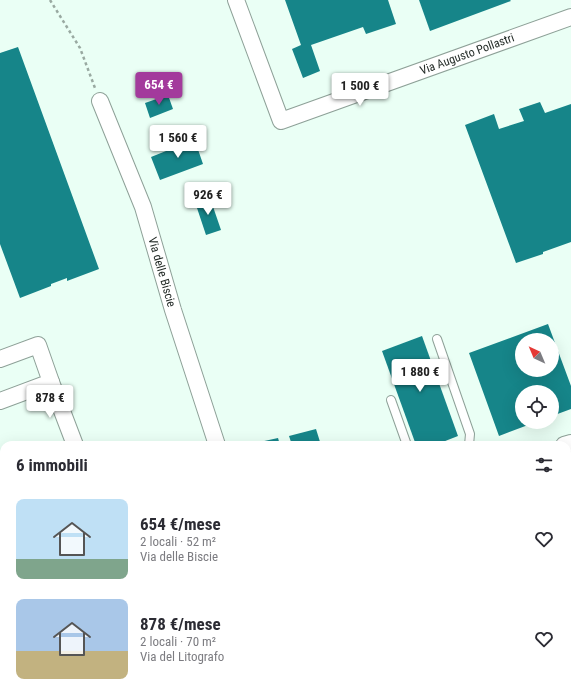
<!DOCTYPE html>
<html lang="it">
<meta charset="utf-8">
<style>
body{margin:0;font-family:"Roboto Condensed",sans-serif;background:#f7f7f7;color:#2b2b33;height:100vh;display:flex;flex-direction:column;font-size:15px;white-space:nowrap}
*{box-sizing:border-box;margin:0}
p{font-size:13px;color:#7c7c81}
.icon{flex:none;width:22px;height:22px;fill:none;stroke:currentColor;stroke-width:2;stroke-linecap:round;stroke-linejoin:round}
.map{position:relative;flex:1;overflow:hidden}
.side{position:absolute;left:0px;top:441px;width:571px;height:256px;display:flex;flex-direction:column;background:#fff;border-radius:12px 12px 0 0;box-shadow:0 4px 16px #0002}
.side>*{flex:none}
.needle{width:26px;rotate:316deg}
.tools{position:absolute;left:515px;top:333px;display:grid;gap:8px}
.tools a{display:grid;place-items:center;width:44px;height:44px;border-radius:50%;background:#fff;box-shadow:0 4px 16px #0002;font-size:20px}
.price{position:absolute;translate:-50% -34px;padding:0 9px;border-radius:4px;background:#fff;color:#222;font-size:13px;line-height:26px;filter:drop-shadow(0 1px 2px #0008)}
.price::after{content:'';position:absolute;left:50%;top:24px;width:12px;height:9px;margin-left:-6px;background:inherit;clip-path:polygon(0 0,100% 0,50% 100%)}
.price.on{background:#a33a9c;color:#fff}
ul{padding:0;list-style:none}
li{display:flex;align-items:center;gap:12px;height:100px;padding:0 16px}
li span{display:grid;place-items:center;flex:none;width:112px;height:80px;border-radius:8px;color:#555}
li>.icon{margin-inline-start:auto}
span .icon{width:48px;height:48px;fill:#fffc;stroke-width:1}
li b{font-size:17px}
h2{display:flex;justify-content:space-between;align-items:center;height:48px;padding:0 16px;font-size:17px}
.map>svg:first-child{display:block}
.building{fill:#168589;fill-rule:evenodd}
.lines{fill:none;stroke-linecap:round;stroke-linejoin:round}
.service-casing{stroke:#8ea198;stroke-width:10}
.minor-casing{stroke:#8ea198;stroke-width:18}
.path{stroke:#99a9a1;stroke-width:2.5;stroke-dasharray:3 3;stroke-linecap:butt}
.service{stroke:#fff;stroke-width:8}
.minor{stroke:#fff;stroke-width:16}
.labels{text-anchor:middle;stroke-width:3;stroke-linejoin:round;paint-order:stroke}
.street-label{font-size:12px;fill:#232b27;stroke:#fff}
</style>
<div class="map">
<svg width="571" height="697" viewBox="0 0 571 697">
<rect width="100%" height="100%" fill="#eafff5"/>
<g class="building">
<polygon points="285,0 388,0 396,24 366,34 363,27 311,45 320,71 303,78 292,49 301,45"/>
<polygon points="419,0 510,0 511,1 430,31"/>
<polygon points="18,47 99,269 67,281 67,278 51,284 51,286 20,298 0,244 0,53"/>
<polygon points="168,95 173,109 150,118 145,103"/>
<polygon points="540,102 545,113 571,104 571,242 543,252 543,254 516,263 465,125 494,114 499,129 524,121 519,109"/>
<polygon points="193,135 203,164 160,180 151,157 181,145 180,143 185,141 184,138"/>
<polygon points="210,198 221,230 206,235 195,202"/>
<path d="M548 324 571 386V409L552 416V392H522V422H536L499 436 469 353ZM522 340H552V370H522Z"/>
<polygon points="422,336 458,436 435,445 416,445 382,351"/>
<polygon points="316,429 321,445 292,445 289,436"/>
<polygon points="278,438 280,445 252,445 251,444"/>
<polygon points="0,462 4,472 4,603 0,604"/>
<polygon points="567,558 570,565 571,564 571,583 567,585"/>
<polygon points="40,693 108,693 110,697 41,697"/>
</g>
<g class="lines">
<defs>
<g id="service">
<polyline points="437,339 470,434 469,445"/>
<polyline points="391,400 407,445"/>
</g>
<g id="minor">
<polyline points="236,0 281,121 571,17"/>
<polyline points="100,101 143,207 173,310 217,445"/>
<polyline points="0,359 38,345 51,382 0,401"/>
<polyline points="51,382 75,445"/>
<polyline points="564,445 571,443"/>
<polyline points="567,636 571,635"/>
<polyline points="167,693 168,697"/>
<polyline points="295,693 297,697"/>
</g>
</defs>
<use href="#service" class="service-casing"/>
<use href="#minor" class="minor-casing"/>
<polyline class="path" points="50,0 80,48 95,88"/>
<use href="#service" class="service"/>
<use href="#minor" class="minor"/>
</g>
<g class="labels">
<g class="street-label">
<text transform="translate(467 54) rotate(-20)" y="4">Via Augusto Pollastri</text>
<text transform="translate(162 272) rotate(74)" y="4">Via delle Biscie</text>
</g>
</g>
</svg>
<div class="tools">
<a><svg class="needle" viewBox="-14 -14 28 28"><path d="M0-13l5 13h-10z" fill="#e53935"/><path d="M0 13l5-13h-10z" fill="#7c7c81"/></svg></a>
<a><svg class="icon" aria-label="locate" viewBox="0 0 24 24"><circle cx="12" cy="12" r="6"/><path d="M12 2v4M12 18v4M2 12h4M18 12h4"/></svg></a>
</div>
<b class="price on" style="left:159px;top:106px">654 €</b>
<b class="price" style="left:360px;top:107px">1 500 €</b>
<b class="price" style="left:178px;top:159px">1 560 €</b>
<b class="price" style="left:208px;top:216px">926 €</b>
<b class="price" style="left:420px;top:393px">1 880 €</b>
<b class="price" style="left:50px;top:419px">878 €</b>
<section class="side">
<h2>6 immobili<svg class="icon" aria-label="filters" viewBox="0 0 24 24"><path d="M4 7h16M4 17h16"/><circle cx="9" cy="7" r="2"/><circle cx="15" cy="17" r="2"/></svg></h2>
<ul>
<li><span style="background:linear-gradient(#bfe0f5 75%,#7fa58c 0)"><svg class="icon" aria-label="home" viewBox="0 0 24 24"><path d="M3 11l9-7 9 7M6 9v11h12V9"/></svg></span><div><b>654 €/mese</b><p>2 locali · 52 m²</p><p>Via delle Biscie</p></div><svg class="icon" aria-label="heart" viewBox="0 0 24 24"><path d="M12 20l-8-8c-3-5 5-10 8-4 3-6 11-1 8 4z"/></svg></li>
<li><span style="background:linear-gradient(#a9c7e8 65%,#c2b280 0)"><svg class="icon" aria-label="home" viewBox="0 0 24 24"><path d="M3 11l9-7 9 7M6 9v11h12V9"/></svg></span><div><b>878 €/mese</b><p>2 locali · 70 m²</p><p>Via del Litografo</p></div><svg class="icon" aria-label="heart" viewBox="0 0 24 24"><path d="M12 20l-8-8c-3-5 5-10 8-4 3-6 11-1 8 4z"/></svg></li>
</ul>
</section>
</div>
